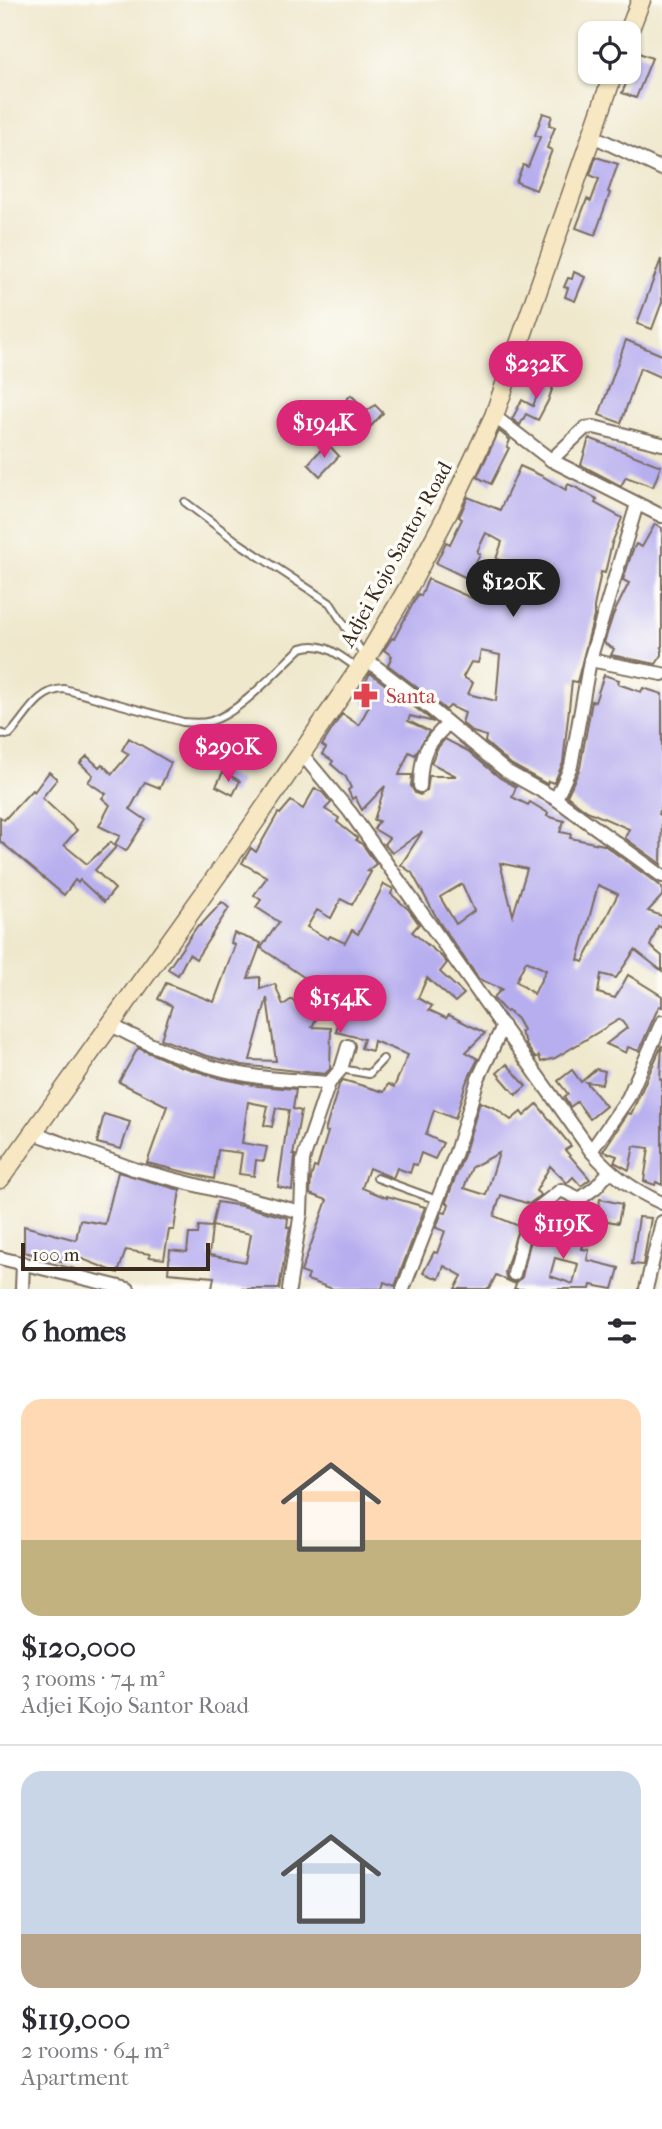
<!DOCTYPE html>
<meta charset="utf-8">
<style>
body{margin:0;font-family:"IM FELL French Canon",serif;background:#f7f7f7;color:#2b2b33;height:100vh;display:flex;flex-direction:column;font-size:26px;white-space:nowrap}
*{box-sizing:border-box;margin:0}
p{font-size:23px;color:#7c7c81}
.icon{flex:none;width:38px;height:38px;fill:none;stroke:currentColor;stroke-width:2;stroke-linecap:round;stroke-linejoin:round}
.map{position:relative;height:1289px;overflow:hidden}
.sheet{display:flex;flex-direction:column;background:#fff;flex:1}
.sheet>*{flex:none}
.tools{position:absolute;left:578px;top:21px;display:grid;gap:14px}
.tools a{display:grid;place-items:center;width:63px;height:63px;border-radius:14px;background:#fff;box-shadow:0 2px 5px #0004;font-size:35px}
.scale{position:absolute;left:21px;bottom:18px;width:189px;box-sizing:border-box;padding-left:7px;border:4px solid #3b2a1e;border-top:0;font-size:19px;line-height:24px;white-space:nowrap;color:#3b2a1e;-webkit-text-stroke:5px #fdfcf7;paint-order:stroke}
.price{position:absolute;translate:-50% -60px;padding:0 16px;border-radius:24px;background:#db2777;color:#fff;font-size:23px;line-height:46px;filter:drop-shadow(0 2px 4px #0008)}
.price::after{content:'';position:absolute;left:50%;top:42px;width:21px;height:16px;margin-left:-10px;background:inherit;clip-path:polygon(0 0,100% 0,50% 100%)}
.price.current{background:#222;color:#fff}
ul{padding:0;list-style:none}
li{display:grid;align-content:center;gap:14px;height:371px;padding:0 21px}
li+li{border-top:2px solid #e1e1e2}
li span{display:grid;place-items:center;height:217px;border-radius:21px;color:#555}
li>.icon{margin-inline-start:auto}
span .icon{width:126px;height:126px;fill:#fffc;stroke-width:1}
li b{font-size:30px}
h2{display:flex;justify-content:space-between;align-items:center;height:84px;padding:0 21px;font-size:30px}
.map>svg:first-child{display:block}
.building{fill:#b7aeef;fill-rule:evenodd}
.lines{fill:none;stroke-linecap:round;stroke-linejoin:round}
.lane-casing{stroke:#7a6c5b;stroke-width:10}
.street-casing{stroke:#7a6c5b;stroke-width:16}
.secondary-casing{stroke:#7a6c5b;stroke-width:21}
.lane{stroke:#fff;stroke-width:6}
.street{stroke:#fff;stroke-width:12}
.secondary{stroke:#f7e8c3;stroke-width:18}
.labels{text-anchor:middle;stroke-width:7;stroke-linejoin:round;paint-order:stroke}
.street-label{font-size:21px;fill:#3b2a1e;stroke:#fdfcf7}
.health-label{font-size:21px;fill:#be3a42;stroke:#fdfcf7;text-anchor:start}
</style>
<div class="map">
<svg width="662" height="1289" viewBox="0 0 662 1289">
<rect width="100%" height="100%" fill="#fdfcf7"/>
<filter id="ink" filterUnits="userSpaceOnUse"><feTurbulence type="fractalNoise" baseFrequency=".0143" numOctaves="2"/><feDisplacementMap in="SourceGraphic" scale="14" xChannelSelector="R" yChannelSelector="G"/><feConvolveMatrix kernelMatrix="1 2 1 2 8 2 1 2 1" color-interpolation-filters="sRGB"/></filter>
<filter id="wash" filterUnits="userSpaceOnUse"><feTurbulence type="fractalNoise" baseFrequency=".00686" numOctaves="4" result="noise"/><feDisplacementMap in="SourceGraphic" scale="28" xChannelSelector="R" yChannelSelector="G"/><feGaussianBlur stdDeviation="1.57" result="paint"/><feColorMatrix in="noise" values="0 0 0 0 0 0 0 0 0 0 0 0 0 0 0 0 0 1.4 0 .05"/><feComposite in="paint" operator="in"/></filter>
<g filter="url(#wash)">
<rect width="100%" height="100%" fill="#efe8cd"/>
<g id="blocks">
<g class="building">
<polygon points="639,53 652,58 636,98 622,93"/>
<polygon points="543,113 552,116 549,125 555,127 547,148 552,150 536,190 516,182 523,165 528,167 540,137 535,135"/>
<polygon points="596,157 618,164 608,192 610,193 595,235 576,228 587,199 591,201 599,179 590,175"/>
<polygon points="661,259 662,302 652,329 637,324"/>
<polygon points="574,272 585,277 575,301 565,297 568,288 564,287 568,278 572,279"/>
<polygon points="626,340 662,355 662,378 640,368 621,423 599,415"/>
<polygon points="546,372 556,378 548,401 538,420 526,414 520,425 512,419 522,400 533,406"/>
<polygon points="351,395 367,411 375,405 383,413 364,434 339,407"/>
<polygon points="499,431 510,440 507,447 509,448 491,484 477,477"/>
<polygon points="589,438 661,466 653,487 626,477 621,486 581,465"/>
<polygon points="327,443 339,456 320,476 308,464"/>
<path d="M520 466 542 476 566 490 568 484 577 488 597 499 595 503 622 518 612 543 605 573 601 572 594 607V616L577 682 572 681 563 763 554 783 548 781 547 784 511 764 485 742 486 736 473 732 462 723 465 713 450 706 446 710 388 665 392 656 384 650 392 638 394 639 418 594 421 596 428 579 483 603 489 589 436 563 446 542 450 544 462 519 459 517 468 497 500 510ZM486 533 502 542 496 559 511 564 504 590 473 569 480 554 477 552ZM481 651 500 655 496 701 468 694 473 683 463 677 471 662 478 663Z"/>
<polygon points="655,524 662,528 662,655 656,664 611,655 614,649 604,643 613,615 629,583 623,580 632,552 636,544 642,547"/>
<path d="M370 673 434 722 410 716 408 721 429 731 415 755 409 752 399 775H412L411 786 415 793 420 795 427 791 429 776H456L431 763 437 749 445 739 468 751 500 778 516 787 512 797 528 805 530 802 548 813 547 816 564 821 560 832 571 834 570 838 604 845 662 887V896L648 911 662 916V928L658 926 650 946 662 956V971L635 950 616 978 601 974 598 993 615 998 628 975 662 996V1007L659 1006 639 1051 628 1047 626 1053 606 1044 627 1028 620 1019 555 1058 541 1062 539 1056 535 1058 525 1043 526 1042 520 1032 523 1030 517 1019 508 1011 506 1012 493 998 502 989 479 979 439 922 412 873 401 865 422 832 392 853 384 844 389 838 374 829 379 821 374 820 385 786 362 810 355 797 352 799 348 790 351 788 346 777 331 764 333 761 322 754 326 748 322 745 342 714 359 725 369 706 363 702 369 693 362 689ZM500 863 527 869 513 915ZM462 884 474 911 456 924 440 897ZM598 885 618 894 583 962 578 960ZM526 961 546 970 534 994 516 981Z"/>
<polygon points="604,675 619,680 618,684 641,692 643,688 662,694 662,803 659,814 662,816 661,864 625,838 629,829 587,811 567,796 580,768 592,701 595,702"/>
<polygon points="129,738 171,763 160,788 145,782 130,809 146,820 126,851 115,844 120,836 99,826 110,805 102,798 106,794 88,782 93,775 80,763 87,756 99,767 102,764 112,774 129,754 122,750"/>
<polygon points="49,772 57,779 42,798 77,830 64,845 87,864 111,842 116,847 95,870 115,889 104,902 80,880 78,883 75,880 64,895 0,841 0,817 4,820 32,790 34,792"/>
<polygon points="223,772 240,781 233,795 216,786"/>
<path d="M315 788 323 793 331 803 325 809 339 818 337 822 357 838 356 840 363 845 376 864 367 871 371 872 352 905 341 899 331 918 317 910 307 927 328 939 330 936 345 943 352 930 358 934 384 884 393 889 391 894 408 909 419 924 412 932 441 956 447 963 440 972 464 994 455 1002 427 978 418 998 432 1006 429 1010 446 1018 449 1015 485 1033 466 1052 478 1059 466 1083 455 1119 434 1110 426 1135 443 1143 435 1159 421 1153 417 1165 413 1164 410 1173 397 1168 393 1178 369 1168 362 1188 387 1198V1196L425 1207 395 1286 384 1282 382 1289H333L307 1280 309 1275 301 1272 327 1200 310 1194 311 1178 314 1167 317 1168 328 1132 325 1131 339 1085 343 1080 384 1092 388 1084 394 1087 408 1055 374 1041 372 1051 361 1048 364 1039 336 1032 341 1011 324 1002 312 1027 331 1028 330 1069 325 1074 242 1065 204 1055 161 1039 172 1006 158 999 166 983 214 1002 235 945 231 943 234 933 261 943 248 978 260 977V989L275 984 283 1005 292 999 299 1009 311 982 261 948 279 922 256 907 261 900 254 895 267 877 242 863 251 848 256 852 278 813 280 814 291 801 303 809ZM267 998 276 1061 250 1060Z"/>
<polygon points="222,902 229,908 196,959 189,954 178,975 168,969 198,925 200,926"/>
<polygon points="662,1045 660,1079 662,1080 662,1185 656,1182 655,1185 644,1181 649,1148 634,1146 629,1170 614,1162 617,1156 603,1151 628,1113 631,1114"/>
<polygon points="138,1048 180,1066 219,1078 258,1086 296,1089 293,1109 301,1111 293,1155 295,1155 292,1190 278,1187 289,1110 276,1108 272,1127 264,1125 268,1106 248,1102 242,1143 267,1147 264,1161 256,1160 254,1176 239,1174 242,1153 218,1150 214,1179 147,1163 167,1106 119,1082"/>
<polygon points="507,1064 526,1086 516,1095 497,1073"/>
<polygon points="596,1069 605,1071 602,1084 586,1082 606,1106 590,1119 577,1102 570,1107 564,1097 568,1094 558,1081 572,1070 581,1082"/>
<path d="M480 1102 495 1108 511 1120 521 1112 524 1116 537 1104 571 1146 565 1150 590 1179 581 1186 573 1177 567 1183 550 1166 536 1191 541 1195 529 1204 501 1195 494 1216 519 1226 505 1272 506 1277 511 1282 496 1275 489 1289H455L462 1276 444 1266 439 1279 423 1273 434 1252 437 1253 445 1231 436 1228 442 1212 446 1213 449 1204 446 1202 464 1155ZM499 1153 486 1195 464 1188 472 1167Z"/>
<polygon points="104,1114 130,1122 121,1149 97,1143"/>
<polygon points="118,1172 180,1190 174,1230 169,1230 164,1259 149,1257 150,1254 126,1250 118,1273 67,1253 65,1262 24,1252 24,1226 76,1240 80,1220 105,1224"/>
<polygon points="600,1199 622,1204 618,1223 597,1219"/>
<polygon points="217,1202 242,1206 288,1218 287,1227 290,1227 279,1289 212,1289 214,1277 168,1273 170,1250 187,1252 189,1234 198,1234 199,1226 212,1227 209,1255 246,1262 251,1234 212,1226"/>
<polygon points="639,1217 651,1218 643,1265 632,1264"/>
<path d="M540 1220 571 1228 573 1221 588 1225 582 1249 589 1250 587 1260 619 1268 613 1289 591 1285 590 1289H514L516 1284 511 1282H517L522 1277 530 1243ZM555 1258 578 1264 573 1284 550 1276Z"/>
</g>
</g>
</g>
<g filter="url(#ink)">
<use href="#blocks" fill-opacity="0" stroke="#7a6c5b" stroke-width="2"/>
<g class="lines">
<defs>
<g id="lane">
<polyline points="185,502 239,543 330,603 365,657"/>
<path d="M0 733 6 735 10 734C27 716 37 690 64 689L183 722C192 723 201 724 211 721 241 712 277 670 301 648 324 640 339 656 358 668"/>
<polyline points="341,1069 369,1074 383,1059"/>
<polyline points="377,1178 437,1200"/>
</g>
<g id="street">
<polyline points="591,135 662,169"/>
<polyline points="494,416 551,460 662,516"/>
<polyline points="551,460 585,428 594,427 662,444"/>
<polyline points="366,659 430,708 506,771 556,799 662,876"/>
<polyline points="590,660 662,674"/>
<path d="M301 753 350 812 591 1151C612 1175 633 1190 662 1203"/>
<path d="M420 786C421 755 425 745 448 724"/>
<polyline points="556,799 571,766 590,660 637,504"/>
<path d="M111 1025C156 1049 208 1070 259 1077 282 1080 306 1081 329 1083"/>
<polyline points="34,1133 134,1169 301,1212"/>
<polyline points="591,1151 628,1098 662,1022"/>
<polyline points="0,1258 128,1289"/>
<polyline points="514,1274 522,1240 534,1211 561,1190 580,1199 596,1187 609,1172"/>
<polyline points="22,1289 23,1263"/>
<polyline points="289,1289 301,1212 303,1160 329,1083 341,1069 348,1046"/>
<polyline points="403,1289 456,1152 478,1079 503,1026"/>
<polyline points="646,1289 662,1222"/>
</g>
<g id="secondary">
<polyline points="628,34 641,0"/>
<polyline points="0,1179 243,839 366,659 412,581 449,511 494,416 614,72"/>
</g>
</defs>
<use href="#lane" class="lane-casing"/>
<use href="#street" class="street-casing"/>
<use href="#secondary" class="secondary-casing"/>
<use href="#lane" class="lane"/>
<use href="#street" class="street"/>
<use href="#secondary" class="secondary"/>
</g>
</g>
<defs>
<symbol id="pharmacy-bare" viewBox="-9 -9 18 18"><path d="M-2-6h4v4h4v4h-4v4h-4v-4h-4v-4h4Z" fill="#e0444e" stroke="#fdfcf7" stroke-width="2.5" paint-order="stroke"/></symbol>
</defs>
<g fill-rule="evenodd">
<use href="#pharmacy-bare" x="348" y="678" width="35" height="35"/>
</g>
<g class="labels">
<g class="street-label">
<text transform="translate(396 554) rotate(-61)" y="7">Adjei Kojo Santor Road</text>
</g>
<g class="health-label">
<text x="386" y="703">Santa</text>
</g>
</g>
</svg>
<div class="tools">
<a><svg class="icon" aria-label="locate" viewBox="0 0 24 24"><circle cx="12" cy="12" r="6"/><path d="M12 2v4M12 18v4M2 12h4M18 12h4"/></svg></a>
</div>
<div class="scale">100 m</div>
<b class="price" style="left:536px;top:401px">$232K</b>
<b class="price" style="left:324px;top:460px">$194K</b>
<b class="price current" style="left:513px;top:619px">$120K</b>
<b class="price" style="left:228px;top:784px">$290K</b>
<b class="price" style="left:340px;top:1035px">$154K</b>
<b class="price" style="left:563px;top:1261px">$119K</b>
</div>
<section class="sheet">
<h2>6 homes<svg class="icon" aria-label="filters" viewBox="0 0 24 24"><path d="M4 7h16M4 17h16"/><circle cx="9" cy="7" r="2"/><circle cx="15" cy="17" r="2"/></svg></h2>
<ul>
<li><span style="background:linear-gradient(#ffd9b3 65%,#c2b280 0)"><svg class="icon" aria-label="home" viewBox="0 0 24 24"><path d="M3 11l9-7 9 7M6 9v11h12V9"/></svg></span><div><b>$120,000</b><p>3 rooms · 74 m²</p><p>Adjei Kojo Santor Road</p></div></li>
<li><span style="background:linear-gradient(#c9d6e8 75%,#b9a48a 0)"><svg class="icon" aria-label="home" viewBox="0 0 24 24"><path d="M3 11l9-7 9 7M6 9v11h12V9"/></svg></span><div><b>$119,000</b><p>2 rooms · 64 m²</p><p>Apartment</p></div></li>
</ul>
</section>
